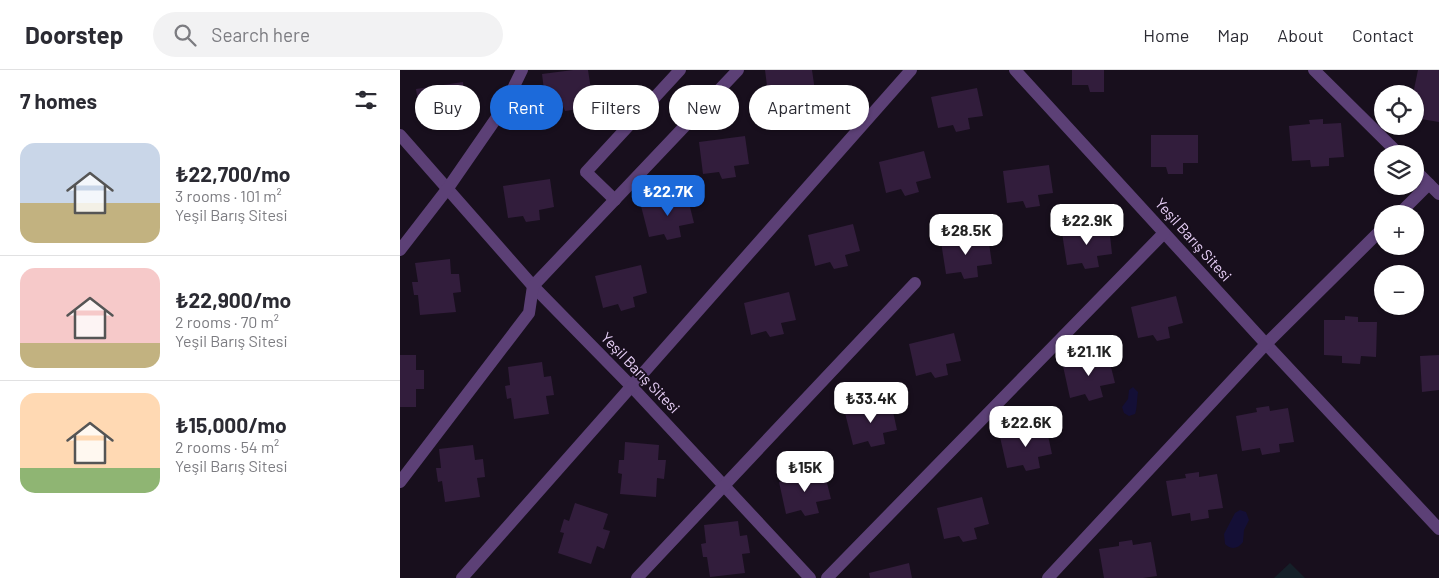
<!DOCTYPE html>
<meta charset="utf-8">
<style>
body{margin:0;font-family:Barlow,sans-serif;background:#f2f2f3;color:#2b2b33;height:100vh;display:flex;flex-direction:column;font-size:19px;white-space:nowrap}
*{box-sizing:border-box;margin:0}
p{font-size:16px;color:#7c7c81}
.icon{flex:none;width:28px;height:28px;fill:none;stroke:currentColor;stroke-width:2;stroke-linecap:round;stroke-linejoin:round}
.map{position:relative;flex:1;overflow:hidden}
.panel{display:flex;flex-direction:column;background:#fff;width:400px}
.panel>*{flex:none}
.banner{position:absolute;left:15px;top:15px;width:475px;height:45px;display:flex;gap:10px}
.controls{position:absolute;left:974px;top:15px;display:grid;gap:10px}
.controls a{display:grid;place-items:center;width:50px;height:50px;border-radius:50%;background:#fff;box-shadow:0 1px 4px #0004;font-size:25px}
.price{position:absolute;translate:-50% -42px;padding:0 11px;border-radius:10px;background:#fff;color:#222;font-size:16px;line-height:32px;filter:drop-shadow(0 1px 2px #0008)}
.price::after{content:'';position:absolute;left:50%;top:30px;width:15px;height:11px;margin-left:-8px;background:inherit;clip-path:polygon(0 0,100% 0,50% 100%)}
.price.current{background:#1c6ada;color:#fff}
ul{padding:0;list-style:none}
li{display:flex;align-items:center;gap:15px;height:125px;padding:0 20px}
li+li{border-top:1px solid #e1e1e2}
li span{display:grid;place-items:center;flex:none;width:140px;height:100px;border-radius:15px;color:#555}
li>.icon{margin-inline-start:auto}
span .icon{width:60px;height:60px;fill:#fffc;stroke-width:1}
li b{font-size:21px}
h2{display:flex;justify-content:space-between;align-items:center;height:60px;padding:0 20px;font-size:21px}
.pill{padding:0 18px;border-radius:22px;background:#fff;box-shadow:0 1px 4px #0004;font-size:18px;line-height:45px}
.pill.current{background:#1c6ada;color:#fff}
header{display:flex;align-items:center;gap:30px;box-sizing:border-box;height:70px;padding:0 25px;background:#fff;border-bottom:1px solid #e1e1e2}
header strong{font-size:24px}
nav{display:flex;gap:28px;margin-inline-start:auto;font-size:18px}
.search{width:350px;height:45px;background:#f2f2f3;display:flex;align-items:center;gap:12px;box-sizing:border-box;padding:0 18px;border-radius:28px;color:#7c7c81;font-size:19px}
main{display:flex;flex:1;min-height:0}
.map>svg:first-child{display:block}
.green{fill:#152029}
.water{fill:#140f36}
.building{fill:#321d3c}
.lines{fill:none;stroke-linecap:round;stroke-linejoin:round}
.minor{stroke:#5c4076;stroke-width:12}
.labels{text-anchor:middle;stroke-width:4;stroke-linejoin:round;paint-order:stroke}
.street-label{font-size:15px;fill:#e9d1f9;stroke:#180f1d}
</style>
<header>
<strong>Doorstep</strong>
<div class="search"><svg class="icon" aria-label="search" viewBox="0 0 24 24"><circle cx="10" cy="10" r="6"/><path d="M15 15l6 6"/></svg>Search here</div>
<nav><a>Home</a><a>Map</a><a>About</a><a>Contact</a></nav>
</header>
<main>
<section class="panel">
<h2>7 homes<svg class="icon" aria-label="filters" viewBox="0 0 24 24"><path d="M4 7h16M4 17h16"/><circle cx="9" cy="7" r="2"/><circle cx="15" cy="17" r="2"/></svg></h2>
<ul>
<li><span style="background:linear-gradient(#c9d6e8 60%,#c2b280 0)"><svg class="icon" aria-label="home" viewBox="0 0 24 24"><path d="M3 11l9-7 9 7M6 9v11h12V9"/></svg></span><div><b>₺22,700/mo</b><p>3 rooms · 101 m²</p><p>Yeşil Barış Sitesi</p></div></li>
<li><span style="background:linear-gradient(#f6c9c9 75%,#c2b280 0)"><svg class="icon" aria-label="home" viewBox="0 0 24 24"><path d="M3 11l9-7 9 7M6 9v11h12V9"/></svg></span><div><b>₺22,900/mo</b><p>2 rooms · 70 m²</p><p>Yeşil Barış Sitesi</p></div></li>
<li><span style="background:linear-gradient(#ffd9b3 75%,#8fb573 0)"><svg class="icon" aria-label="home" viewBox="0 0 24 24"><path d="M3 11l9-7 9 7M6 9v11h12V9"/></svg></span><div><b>₺15,000/mo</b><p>2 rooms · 54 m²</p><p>Yeşil Barış Sitesi</p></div></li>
</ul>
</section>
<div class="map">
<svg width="1039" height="508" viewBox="0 0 1039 508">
<rect width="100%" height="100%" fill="#180f1d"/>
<polygon class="green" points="890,493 905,508 874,508"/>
<g class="water">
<path d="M733 317 738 322C737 328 737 340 735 344L729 346 724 343 722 337 728 329 729 320Z"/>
<path d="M840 440 846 442 849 450 844 460 843 472C838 479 831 480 825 474L824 464 835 443Z"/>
</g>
<g class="building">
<polygon points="173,0 188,0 192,26 177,28 179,39 165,41 162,34 146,36 142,4"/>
<polygon points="365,0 412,0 415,21 400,23 402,34 388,36 385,29 369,32"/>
<polygon points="672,0 704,0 704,22 690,22 688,15 672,15"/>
<polygon points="1018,0 1039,0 1039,52 1015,48 1015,24 1013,24"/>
<polygon points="63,12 67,40 52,42 54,53 40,55 37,48 21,51 16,19"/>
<polygon points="577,18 583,46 568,48 570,59 556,62 553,55 538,58 531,27"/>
<polygon points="923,49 923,54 941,53 944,87 929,88 929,96 911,97 910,90 892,91 889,56 910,54 909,50"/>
<polygon points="751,65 798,65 798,93 783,93 783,104 768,104 766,97 751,97"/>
<polygon points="345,66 349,94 334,96 336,107 322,109 319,102 303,104 299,72"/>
<polygon points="524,81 531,108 516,112 519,122 505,126 501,119 486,123 479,92"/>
<polygon points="649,95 653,123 638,125 640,136 626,138 623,131 607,133 603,101"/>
<polygon points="150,109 154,137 139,140 140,150 126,152 123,146 108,148 103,116"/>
<polygon points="287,125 294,153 279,156 281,167 267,170 264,164 249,167 241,136"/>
<polygon points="453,154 460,181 445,185 448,196 434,199 430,192 415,196 408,165"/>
<polygon points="709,156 712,184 697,186 699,197 685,199 682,193 667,195 662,163"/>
<polygon points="588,166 592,194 577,196 578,207 564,209 561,202 546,204 541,172"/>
<polygon points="50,189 51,204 59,204 61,222 53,223 56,242 20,245 18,225 14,225 12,212 18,212 15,193"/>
<polygon points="241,195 247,223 233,227 235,237 221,241 218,234 203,238 195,206"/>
<polygon points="389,222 396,250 381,253 384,264 370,267 366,261 351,265 344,233"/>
<polygon points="776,226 783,253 768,257 770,268 757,271 753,265 738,268 731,237"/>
<polygon points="945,246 958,247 958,252 977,252 976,287 961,286 960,294 942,293 942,286 924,285 924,250 945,250"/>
<polygon points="554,263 561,291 546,294 548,305 535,308 531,302 516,306 509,274"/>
<polygon points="0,285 16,285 16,300 24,300 24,319 16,319 16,337 0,337"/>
<polygon points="708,285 715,313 700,316 703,327 689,331 685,324 670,328 663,296"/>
<polygon points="1039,285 1039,320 1022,322 1020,286"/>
<polygon points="142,292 144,307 151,306 154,325 146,326 149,344 114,349 111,328 107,329 105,316 110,315 108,297"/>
<polygon points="491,332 497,360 483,363 485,374 471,377 468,371 453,375 445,343"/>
<polygon points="869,336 870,341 888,338 894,372 879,374 880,382 862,385 860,378 842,381 836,346 857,342 856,338"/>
<polygon points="646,356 652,384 638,387 640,398 626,401 623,395 607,398 600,367"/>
<polygon points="225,372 259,375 258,390 266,390 264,409 257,408 256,427 220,424 222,404 218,403 219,390 224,390"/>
<polygon points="73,375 75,390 83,389 85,407 77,408 80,427 45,432 42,411 38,412 36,398 41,398 39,379"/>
<polygon points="424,401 431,429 416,432 419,443 405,446 401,440 386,444 379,412"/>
<polygon points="799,402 799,407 817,404 823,438 808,440 809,448 791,451 790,443 772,446 766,411 786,408 785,404"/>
<polygon points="582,427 589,454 574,458 577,469 563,472 559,466 544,469 537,438"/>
<polygon points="175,433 208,444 203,459 210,461 204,479 197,476 191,494 158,483 164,463 160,462 164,449 169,451"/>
<polygon points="338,451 340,466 347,465 350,483 342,484 345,503 310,507 307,487 303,487 301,474 306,473 304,455"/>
<polygon points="732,470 733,475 751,472 757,506 743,508 704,508 699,479 719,476 719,472"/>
<polygon points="509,493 512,508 470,508 469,503"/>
</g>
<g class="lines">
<g class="minor">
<polyline points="615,0 866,274 1039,459"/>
<polyline points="914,0 999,84"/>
<polyline points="0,65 133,216 232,317 410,508"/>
<polyline points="1015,100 1039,124"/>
<polyline points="215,130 186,102 280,0"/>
<polyline points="999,144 1029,114"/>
<polyline points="0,180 48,118 104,37 122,0"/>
<polyline points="0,412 129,243 133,216 338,0"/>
<polyline points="62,508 511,0"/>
<polyline points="237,508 515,213"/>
<polyline points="427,508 764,163"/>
<polyline points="648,508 866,274 982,159"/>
</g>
</g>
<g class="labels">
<g class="street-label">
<text transform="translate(793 170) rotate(48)" y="5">Yeşil Barış Sitesi</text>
<text transform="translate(240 303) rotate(46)" y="5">Yeşil Barış Sitesi</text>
</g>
</g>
</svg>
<div class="controls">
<a><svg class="icon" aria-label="locate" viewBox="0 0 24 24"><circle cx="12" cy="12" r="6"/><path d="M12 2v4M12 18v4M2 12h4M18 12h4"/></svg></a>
<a><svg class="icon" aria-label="layers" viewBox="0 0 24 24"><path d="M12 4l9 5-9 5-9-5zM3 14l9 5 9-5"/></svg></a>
<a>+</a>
<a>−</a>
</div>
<b class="price current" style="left:268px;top:147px">₺22.7K</b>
<b class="price" style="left:687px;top:176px">₺22.9K</b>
<b class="price" style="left:566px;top:186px">₺28.5K</b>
<b class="price" style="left:689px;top:307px">₺21.1K</b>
<b class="price" style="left:471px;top:354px">₺33.4K</b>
<b class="price" style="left:626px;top:378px">₺22.6K</b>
<b class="price" style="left:405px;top:423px">₺15K</b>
<div class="banner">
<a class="pill">Buy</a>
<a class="pill current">Rent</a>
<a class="pill">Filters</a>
<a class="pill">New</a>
<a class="pill">Apartment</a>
</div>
</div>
</main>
